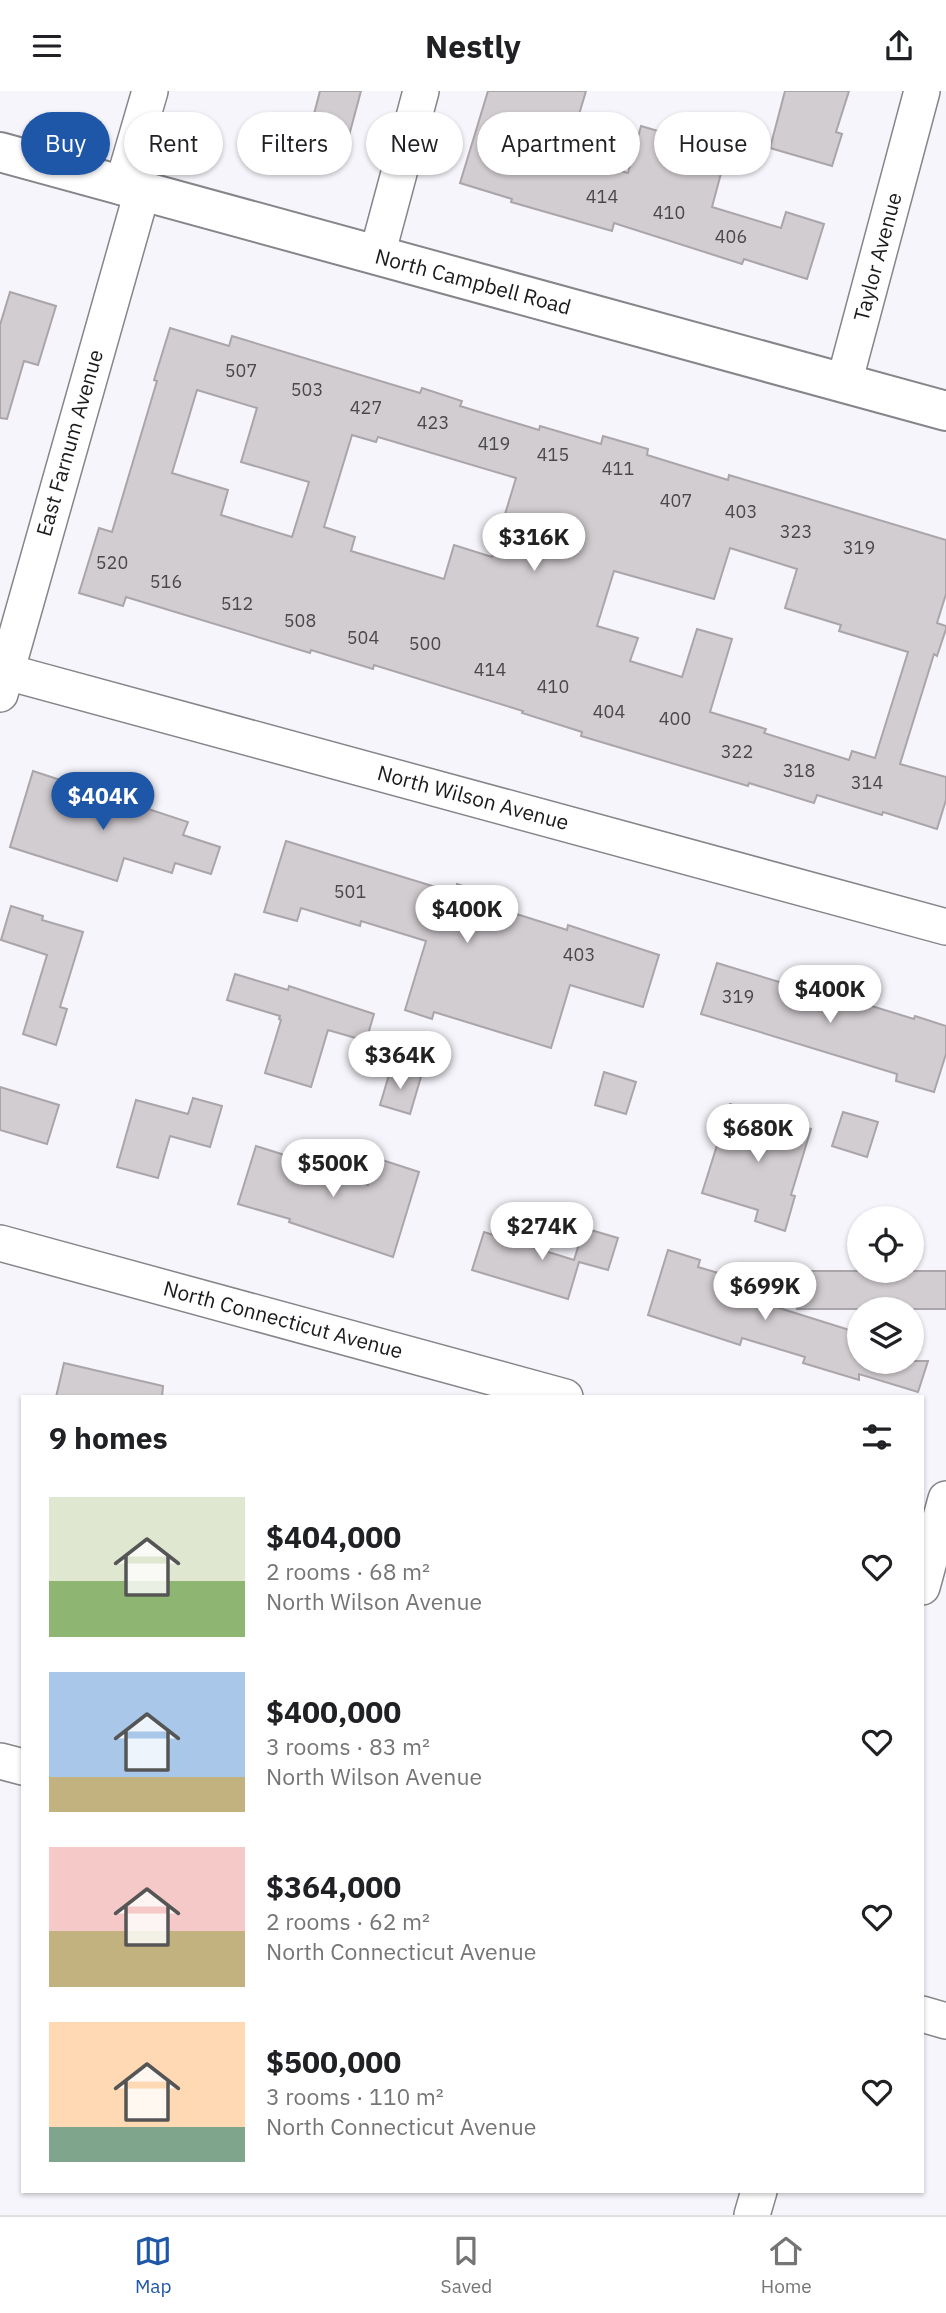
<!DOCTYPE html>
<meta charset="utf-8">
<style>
body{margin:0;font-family:"IBM Plex Sans",sans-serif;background:#f2f2f2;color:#202124;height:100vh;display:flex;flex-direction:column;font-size:26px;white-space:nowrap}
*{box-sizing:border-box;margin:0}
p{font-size:23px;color:#757577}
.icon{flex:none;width:38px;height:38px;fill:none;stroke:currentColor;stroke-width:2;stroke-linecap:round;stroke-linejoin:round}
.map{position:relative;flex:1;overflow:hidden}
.details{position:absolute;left:21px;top:1304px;width:903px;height:798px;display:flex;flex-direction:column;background:#fff;border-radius:0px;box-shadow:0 2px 5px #0004}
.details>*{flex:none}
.top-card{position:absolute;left:21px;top:21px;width:905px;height:63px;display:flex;gap:14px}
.tools{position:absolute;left:847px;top:1115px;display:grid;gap:14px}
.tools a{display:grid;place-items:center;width:77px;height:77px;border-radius:50%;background:#fff;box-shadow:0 2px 5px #0004;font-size:35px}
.price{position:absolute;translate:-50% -60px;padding:0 16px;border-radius:24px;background:#fff;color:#222;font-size:23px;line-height:46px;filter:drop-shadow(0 2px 4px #0008)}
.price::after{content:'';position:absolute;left:50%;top:42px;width:21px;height:16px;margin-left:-10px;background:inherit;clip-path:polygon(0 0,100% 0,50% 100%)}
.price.active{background:#1e56a8;color:#fff}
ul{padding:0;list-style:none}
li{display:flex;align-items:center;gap:21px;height:175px;padding:0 28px}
li span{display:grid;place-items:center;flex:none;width:196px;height:140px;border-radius:0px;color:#555}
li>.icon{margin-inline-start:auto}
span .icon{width:84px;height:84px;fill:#fffc;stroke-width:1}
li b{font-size:30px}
h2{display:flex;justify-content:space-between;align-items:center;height:84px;padding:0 28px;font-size:30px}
.pill{padding:0 24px;border-radius:32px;background:#fff;box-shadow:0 2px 5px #0004;font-size:24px;line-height:63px}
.pill.active{background:#1e56a8;color:#fff}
header{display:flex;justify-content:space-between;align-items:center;height:91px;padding:0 28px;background:#fff;font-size:32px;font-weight:800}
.tabs{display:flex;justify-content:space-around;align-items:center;height:98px;border-top:2px solid #e0e0e0;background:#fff;font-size:19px;color:#757577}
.tabs a{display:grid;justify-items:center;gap:4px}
.tabs .active{color:#1e56a8}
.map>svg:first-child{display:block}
.building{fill:#d2cdd1;stroke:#aaa5a9;stroke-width:2;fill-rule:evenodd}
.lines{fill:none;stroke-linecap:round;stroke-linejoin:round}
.street-casing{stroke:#85858a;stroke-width:38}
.secondary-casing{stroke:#85858a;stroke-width:42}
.street{stroke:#fff;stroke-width:35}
.secondary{stroke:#fff;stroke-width:38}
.labels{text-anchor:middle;stroke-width:6;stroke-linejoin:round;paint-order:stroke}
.number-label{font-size:18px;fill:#49484a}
.street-label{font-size:21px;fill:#1b1b1d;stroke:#fff}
</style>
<header><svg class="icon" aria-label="menu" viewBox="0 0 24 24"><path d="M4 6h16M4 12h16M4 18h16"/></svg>Nestly<svg class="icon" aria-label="share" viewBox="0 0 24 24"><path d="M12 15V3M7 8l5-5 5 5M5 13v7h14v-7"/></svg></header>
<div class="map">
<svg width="946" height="2124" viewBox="0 0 946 2124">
<rect width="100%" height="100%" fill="#f6f5fb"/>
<g class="building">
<polygon points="320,0 361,0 347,52 309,42"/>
<polygon points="488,0 586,0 567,64 628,82 641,35 727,60 712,116 781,137 786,121 824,133 807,188 744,168 742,173 614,132 612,140 511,111 512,108 460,92"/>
<polygon points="785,0 849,0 836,41 842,43 832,75 770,57"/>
<polygon points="10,201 56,215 38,274 24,270 7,328 0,327 0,234"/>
<path d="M170 237 229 255 232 245 420 302 422 297 462 310 460 315 539 339 540 335 601 353 603 345 648 358 647 364 728 389 729 384 946 449V503L937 532 946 535V538L937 565 934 563 900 673 946 686V709L937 738 883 721 882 724 817 704 814 712 749 692 748 695 581 645 582 641 522 622 523 620 374 574 373 578 311 559 310 562 126 506 123 515 79 502 99 437 112 441 157 290 154 289ZM197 299 257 317 241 371 309 391 292 446 221 424 228 399 172 382ZM352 344 376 351 378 346 516 387 492 466 454 454 444 488 351 460 355 446 324 436ZM730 457 797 478 785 517 841 534 839 540 908 561 875 667 852 660 849 669 764 642 766 638 710 621 732 548 697 538 682 586 630 570 638 547 597 535 614 480 714 508Z"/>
<polygon points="33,680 188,731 183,744 220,756 211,783 175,772 172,782 124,767 117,790 10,756"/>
<polygon points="286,750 455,802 457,793 497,806 494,816 567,839 568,834 659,864 643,916 570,894 551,957 434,921 432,928 405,919 426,850 361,830 360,835 301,817 297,830 264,821"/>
<polygon points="11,815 43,825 42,829 83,841 60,916 67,918 56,954 23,943 47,864 1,849"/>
<polygon points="717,872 799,897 800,893 914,928 915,925 946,935 946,963 934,1001 896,990 897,983 701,923"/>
<polygon points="235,883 288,899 289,895 374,923 366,950 328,939 311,996 265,982 281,929 279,928 280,925 227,909"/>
<polygon points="391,977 421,986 410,1023 380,1014"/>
<polygon points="604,981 636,991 626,1023 595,1014"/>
<polygon points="0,996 59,1014 47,1053 0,1039"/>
<polygon points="193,1007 222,1015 210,1056 170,1045 158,1087 117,1076 136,1009 188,1023"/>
<polygon points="730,1013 811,1038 791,1104 795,1105 785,1140 755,1130 758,1119 702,1102"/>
<polygon points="843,1021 878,1031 867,1066 832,1055"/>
<polygon points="256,1055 294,1067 293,1071 368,1094 376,1067 419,1081 393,1166 289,1131 290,1128 238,1113"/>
<polygon points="584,1137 618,1147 608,1179 579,1171 568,1208 472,1179 484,1141 574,1169"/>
<polygon points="668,1159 700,1169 698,1176 779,1200 776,1216 859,1242 859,1270 928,1270 918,1301 859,1283 859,1289 803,1272 805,1266 742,1247 740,1254 648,1224"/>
<polygon points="809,1180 946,1180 946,1218 797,1218"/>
<polygon points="64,1272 163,1295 162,1306 56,1306"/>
</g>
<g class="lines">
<defs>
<g id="street">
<polyline points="122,96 150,0"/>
<polyline points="377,164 421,0"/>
<polyline points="844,292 922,0"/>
<polyline points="0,579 946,836"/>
<polyline points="0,603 142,101"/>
<polyline points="0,1152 565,1306"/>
<polyline points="922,1496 946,1408"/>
<polyline points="0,1670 23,1676"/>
<polyline points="922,1923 946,1930"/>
<polyline points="752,2124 759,2100"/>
</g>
<polyline id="secondary" points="0,61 946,320"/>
</defs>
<use href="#street" class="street-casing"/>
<use href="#secondary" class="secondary-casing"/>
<use href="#street" class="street"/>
<use href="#secondary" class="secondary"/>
</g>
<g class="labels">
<g class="number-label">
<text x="602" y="112">414</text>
<text x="669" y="128">410</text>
<text x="731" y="152">406</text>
<text x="241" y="286">507</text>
<text x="307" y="305">503</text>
<text x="366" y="323">427</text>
<text x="433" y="338">423</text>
<text x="494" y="359">419</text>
<text x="553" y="370">415</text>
<text x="618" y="384">411</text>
<text x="676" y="416">407</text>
<text x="741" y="427">403</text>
<text x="796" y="447">323</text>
<text x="859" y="463">319</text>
<text x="112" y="478">520</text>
<text x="166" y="497">516</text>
<text x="237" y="519">512</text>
<text x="300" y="536">508</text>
<text x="363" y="553">504</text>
<text x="425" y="559">500</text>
<text x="490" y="585">414</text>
<text x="553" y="602">410</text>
<text x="609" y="627">404</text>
<text x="675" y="634">400</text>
<text x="737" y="667">322</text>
<text x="799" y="686">318</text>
<text x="867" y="698">314</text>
<text x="350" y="807">501</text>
<text x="579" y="870">403</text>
<text x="738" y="912">319</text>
</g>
<g class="street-label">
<text transform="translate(878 166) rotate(-75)" y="7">Taylor Avenue</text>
<text transform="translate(473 191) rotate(15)" y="7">North Campbell Road</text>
<text transform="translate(70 352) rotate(-74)" y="7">East Farnum Avenue</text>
<text transform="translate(473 707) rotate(15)" y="7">North Wilson Avenue</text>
<text transform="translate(283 1229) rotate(15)" y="7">North Connecticut Avenue</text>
</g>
</g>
</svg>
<div class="tools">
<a><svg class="icon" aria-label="locate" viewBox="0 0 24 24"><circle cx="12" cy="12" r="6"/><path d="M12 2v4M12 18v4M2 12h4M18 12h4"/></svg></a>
<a><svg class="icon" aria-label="layers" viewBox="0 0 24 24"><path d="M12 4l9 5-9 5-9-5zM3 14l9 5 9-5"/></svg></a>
</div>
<b class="price" style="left:534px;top:482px">$316K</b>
<b class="price active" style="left:103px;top:741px">$404K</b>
<b class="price" style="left:467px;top:854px">$400K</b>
<b class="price" style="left:830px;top:934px">$400K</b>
<b class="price" style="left:400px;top:1000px">$364K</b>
<b class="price" style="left:758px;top:1073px">$680K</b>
<b class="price" style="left:333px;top:1108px">$500K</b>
<b class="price" style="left:542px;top:1171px">$274K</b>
<b class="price" style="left:765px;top:1231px">$699K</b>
<div class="top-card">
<a class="pill active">Buy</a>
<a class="pill">Rent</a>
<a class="pill">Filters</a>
<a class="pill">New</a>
<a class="pill">Apartment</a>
<a class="pill">House</a>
</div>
<section class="details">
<h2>9 homes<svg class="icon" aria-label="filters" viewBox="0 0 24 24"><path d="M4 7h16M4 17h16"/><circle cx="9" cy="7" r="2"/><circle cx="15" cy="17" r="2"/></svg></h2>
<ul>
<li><span style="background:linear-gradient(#dfe7d0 60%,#8fb573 0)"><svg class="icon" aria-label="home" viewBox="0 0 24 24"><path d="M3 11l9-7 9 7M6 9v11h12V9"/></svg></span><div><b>$404,000</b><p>2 rooms · 68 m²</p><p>North Wilson Avenue</p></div><svg class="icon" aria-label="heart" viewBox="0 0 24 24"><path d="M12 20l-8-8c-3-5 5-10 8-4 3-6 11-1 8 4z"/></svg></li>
<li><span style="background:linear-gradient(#a9c7e8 75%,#c2b280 0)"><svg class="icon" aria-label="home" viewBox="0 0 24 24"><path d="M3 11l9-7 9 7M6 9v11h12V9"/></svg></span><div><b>$400,000</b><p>3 rooms · 83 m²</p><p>North Wilson Avenue</p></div><svg class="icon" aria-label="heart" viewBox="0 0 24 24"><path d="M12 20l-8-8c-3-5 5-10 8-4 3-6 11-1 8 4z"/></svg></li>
<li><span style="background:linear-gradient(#f6c9c9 60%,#c2b280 0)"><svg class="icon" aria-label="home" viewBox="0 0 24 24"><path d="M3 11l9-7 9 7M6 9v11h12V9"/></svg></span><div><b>$364,000</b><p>2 rooms · 62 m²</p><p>North Connecticut Avenue</p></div><svg class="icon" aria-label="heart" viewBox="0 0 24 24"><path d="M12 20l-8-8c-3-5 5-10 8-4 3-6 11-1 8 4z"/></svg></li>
<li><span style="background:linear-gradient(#ffd9b3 75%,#7fa58c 0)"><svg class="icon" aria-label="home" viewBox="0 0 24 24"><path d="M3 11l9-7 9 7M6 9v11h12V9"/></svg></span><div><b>$500,000</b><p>3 rooms · 110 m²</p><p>North Connecticut Avenue</p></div><svg class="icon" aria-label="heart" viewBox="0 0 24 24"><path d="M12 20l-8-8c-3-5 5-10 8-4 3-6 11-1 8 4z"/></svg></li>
</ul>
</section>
</div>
<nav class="tabs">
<a class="active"><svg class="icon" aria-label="map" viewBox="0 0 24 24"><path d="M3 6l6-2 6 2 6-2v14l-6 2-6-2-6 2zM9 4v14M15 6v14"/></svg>Map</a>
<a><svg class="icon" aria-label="saved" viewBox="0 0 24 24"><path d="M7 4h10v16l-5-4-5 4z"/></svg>Saved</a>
<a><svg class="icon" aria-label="home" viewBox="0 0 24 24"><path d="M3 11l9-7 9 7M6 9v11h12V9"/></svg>Home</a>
</nav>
